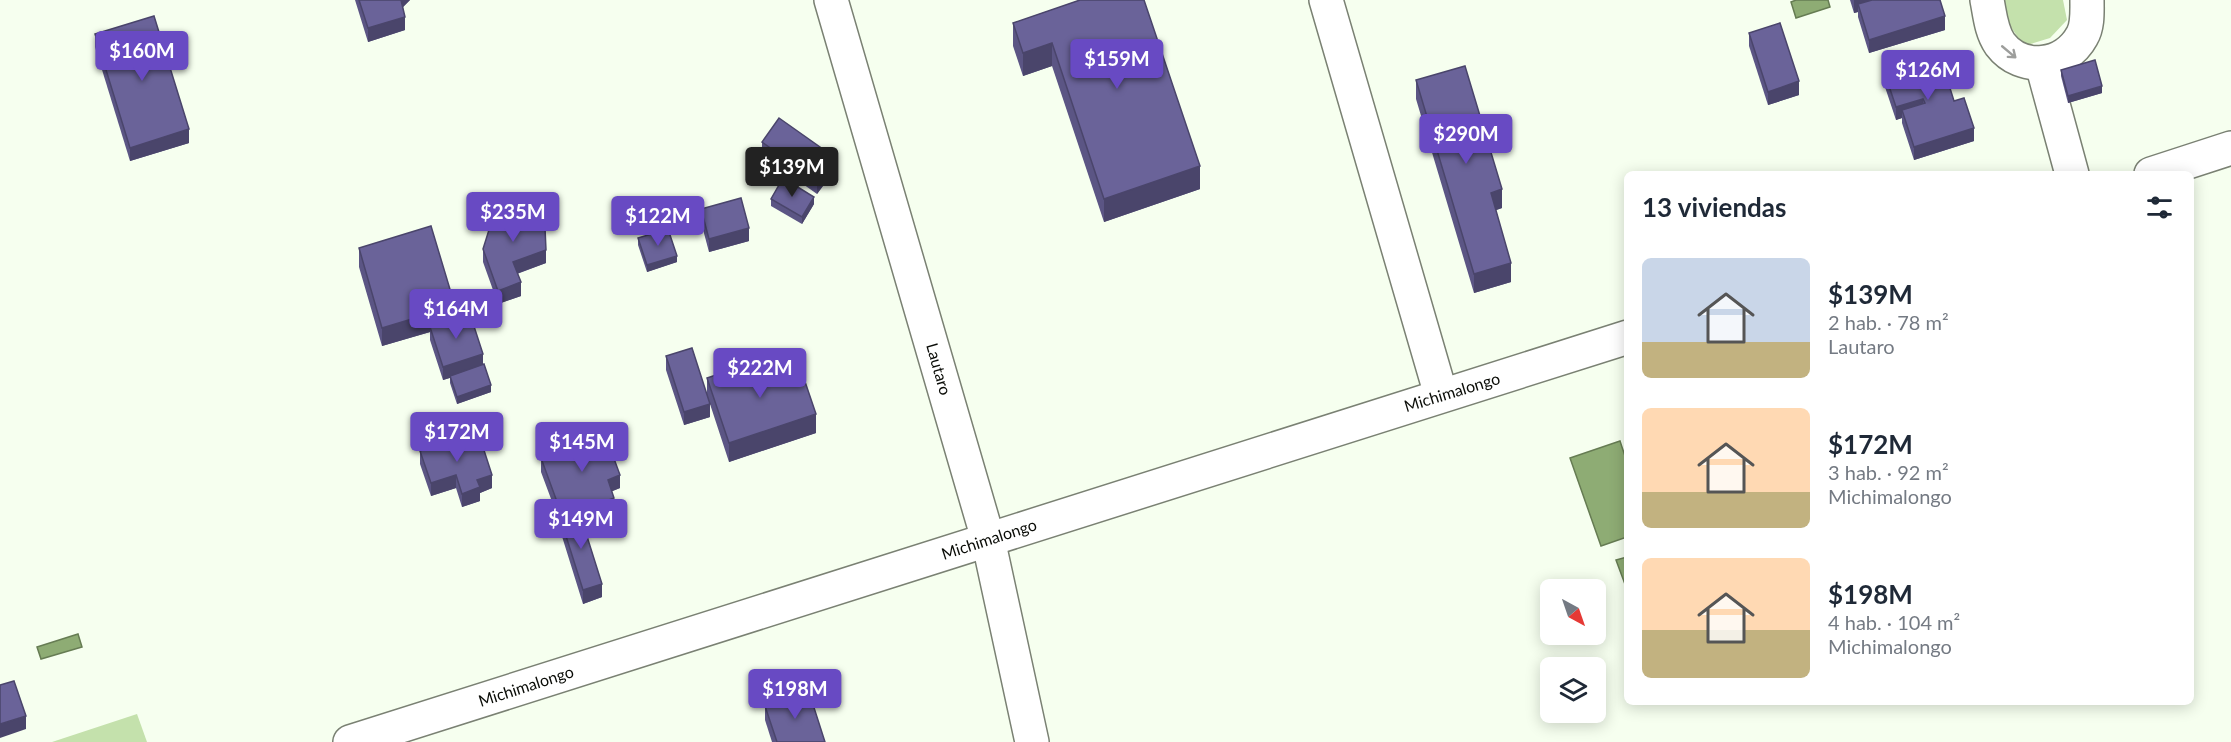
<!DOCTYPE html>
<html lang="es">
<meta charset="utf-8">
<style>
body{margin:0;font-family:Lato,sans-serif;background:#f6f6f7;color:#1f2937;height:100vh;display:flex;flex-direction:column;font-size:22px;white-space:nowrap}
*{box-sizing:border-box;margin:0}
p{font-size:20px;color:#747a83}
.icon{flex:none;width:33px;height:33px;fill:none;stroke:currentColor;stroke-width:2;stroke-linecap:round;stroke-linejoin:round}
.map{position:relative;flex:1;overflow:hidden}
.sheet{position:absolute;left:1624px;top:171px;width:570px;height:534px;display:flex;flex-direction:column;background:#fff;border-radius:9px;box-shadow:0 3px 15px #0003}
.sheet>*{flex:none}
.needle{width:39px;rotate:140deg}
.controls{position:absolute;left:1540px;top:579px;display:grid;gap:12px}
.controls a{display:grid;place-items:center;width:66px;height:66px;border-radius:9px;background:#fff;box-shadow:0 3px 15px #0003;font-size:30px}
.price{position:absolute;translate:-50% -51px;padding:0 14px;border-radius:6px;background:#684ac3;color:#fff;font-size:20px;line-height:39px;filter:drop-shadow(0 2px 3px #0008)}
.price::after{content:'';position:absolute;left:50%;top:36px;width:18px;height:14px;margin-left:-9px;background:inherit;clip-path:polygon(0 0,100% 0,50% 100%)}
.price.active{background:#222;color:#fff}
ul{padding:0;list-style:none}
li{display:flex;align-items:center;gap:18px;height:150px;padding:0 18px}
li span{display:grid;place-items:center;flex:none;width:168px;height:120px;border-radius:9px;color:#555}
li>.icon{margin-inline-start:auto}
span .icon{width:72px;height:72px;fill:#fffc;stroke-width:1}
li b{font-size:26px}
h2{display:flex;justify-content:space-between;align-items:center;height:72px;padding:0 18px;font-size:26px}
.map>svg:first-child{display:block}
.green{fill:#c4e1ac}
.water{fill:#8eac74;stroke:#667c53;stroke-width:1.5}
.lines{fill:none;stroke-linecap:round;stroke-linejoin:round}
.minor-casing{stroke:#7a8173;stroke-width:36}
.minor{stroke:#fff;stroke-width:33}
.wall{fill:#5b5584}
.shaded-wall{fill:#4a456b}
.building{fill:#6a6399;stroke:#4a456b;stroke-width:1.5}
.oneway{stroke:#9d9e9c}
.labels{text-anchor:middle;stroke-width:6;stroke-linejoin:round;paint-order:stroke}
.street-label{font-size:16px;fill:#0a0c07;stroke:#fff}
</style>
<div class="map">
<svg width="2231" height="742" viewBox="0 0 2231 742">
<rect width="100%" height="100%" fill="#f6ffef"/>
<g class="green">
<polygon points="2004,0 2063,0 2067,20 2050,38 2024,46 2008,23"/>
<polygon points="137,714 147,742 52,742"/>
</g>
<g class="water">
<polygon points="1796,0 1828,0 1830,7 1796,18 1791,2"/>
<polygon points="1620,441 1627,462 1627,537 1601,546 1570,458"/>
<polygon points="1627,557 1627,586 1626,587 1616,560"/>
<polygon points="78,634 82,647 41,659 37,647"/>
</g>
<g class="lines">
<defs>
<g id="minor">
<polyline points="831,0 988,539 1032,742"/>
<polyline points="1326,0 1441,395"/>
<path d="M1987 0C1990 15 1991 31 2000 44 2022 73 2065 67 2082 36 2088 26 2087 12 2087 0"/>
<polyline points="2042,64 2072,174"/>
<polyline points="2151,174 2231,148"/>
<polyline points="350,742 1628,337"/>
</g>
</defs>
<use href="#minor" class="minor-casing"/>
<use href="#minor" class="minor"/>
</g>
<g class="wall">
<polygon points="355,0 410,0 403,7 405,30 368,42"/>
<polygon points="1080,0 1200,189 1104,222 1052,66 1023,76 1013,46 1013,23"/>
<polygon points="1850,0 1940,0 1945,30 1869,53 1858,17 1858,12 1854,13"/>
<polygon points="1749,33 1799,95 1768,105 1749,46"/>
<polygon points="95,34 189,143 130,161 95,47"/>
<polygon points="2061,70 2102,93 2068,103 2061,76"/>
<polygon points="1884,71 1954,101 1974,141 1914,160 1902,123 1902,118 1896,120 1884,84"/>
<polygon points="1416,80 1502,208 1496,210 1511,282 1474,293 1416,99"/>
<polygon points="762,142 834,171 817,194 762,155"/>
<polygon points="771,199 814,204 802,224 771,206"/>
<polygon points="701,209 749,241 709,252 701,222"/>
<polygon points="503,220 541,226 546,263 517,274 521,296 498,304 483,262 483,249"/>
<polygon points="638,238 677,262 647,272 638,245"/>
<polygon points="359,248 455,319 483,364 491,392 457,404 450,383 450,378 443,380 430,340 430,332 382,346 359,267"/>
<polygon points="666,356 707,396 707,378 768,375 816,433 729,462 710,404 710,417 684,425 666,370"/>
<polygon points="466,446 492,488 480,493 480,501 462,507 456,488 431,496 420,464 420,451"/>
<polygon points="541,458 620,488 612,491 614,511 583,523 602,597 583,604 560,530 560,523 541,472"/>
<polygon points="765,706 825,742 772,742 765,720"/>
</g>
<g class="shaded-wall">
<polygon points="400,0 410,0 400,10"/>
<polygon points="1854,0 1896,0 1858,4 1858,12 1854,13"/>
<polygon points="1945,16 1945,30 1869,53 1869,40"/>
<polygon points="405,17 405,30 368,42 368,28"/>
<polygon points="1052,43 1052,66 1023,76 1023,53"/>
<polygon points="1799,81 1799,95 1768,105 1768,92"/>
<polygon points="2102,86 2102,93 2068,103 2068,96"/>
<polygon points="1923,99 1923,112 1902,110 1902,118 1896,120 1896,107"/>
<polygon points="1974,128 1974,141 1914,160 1914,147"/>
<polygon points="189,129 189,143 130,161 130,148"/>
<polygon points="834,157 834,171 817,194 817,181"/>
<polygon points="1200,166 1200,189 1104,222 1104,199"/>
<polygon points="1502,189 1502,208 1491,212 1491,193"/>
<polygon points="814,197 814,204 802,224 802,217"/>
<polygon points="541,214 541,227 536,222"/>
<polygon points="749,228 749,241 709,252 709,239"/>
<polygon points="546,250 546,263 513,275 513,262"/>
<polygon points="677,256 677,262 647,272 647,265"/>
<polygon points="1511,263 1511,282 1474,293 1474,274"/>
<polygon points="521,282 521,296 498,304 498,291"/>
<polygon points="455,306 455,324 430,327 430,332 382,346 382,328"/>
<polygon points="483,354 483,367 443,380 443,367"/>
<polygon points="491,385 491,392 457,404 457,397"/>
<polygon points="710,404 710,417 684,425 684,412"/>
<polygon points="816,414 816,433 729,462 729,443"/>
<polygon points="456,475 456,488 431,496 431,483"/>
<polygon points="492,475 492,488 480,493 480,501 462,507 462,494 477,480"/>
<polygon points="620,475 620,488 608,493 608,480"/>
<polygon points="614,498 614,511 583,523 583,510"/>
<polygon points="580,502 580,515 560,517 560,523 560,510"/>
<polygon points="602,584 602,597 583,604 583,590"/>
<polygon points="26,716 26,729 0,738 0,724"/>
</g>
<g class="building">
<polygon points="359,0 401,0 405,17 368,28"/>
<polygon points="1080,0 1144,0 1200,166 1104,199 1052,43 1023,53 1013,23"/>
<polygon points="1872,0 1940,0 1945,16 1869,40 1858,4"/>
<polygon points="154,16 189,129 130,148 95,34"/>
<polygon points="1780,23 1799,81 1768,92 1749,33"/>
<polygon points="1939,53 1954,101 1964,98 1974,128 1914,147 1902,110 1925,103 1923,99 1896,107 1884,71"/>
<polygon points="2095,60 2102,86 2068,96 2061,70"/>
<polygon points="1465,66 1502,189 1491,193 1511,263 1474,274 1416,80"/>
<polygon points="779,118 834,157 817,181 762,142"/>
<polygon points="783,178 814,197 802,217 771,199"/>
<polygon points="741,198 749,228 709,239 701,209"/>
<polygon points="518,199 541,214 536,222 545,228 546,250 513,262 521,282 498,291 483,249 494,214 503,220"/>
<polygon points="431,226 455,306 382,328 359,248"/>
<polygon points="668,229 677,256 647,265 638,238"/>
<polygon points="470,314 483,354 443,367 430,327"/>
<polygon points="692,348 710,404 684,412 666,356"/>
<polygon points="764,359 768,375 799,364 816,414 729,443 707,378"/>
<polygon points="484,364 491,385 457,397 450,376"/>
<polygon points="605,434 620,475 608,480 614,498 583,510 580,502 560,510 541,458"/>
<polygon points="463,436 466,446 481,441 492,475 477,480 480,487 462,494 456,475 431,483 420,451"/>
<polygon points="579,511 602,584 583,590 560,517"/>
<polygon points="14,681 26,716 0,724 0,685"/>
<polygon points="809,692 825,742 777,742 765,706"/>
</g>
<defs><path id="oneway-shaft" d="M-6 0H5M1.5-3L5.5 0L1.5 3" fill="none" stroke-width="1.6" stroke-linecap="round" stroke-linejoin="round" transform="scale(1.5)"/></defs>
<use class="oneway" href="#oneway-shaft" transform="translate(2009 52) rotate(40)"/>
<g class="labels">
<g class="street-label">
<text transform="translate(939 369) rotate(74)" y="6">Lautaro</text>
<text transform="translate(1452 392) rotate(-17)" y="6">Michimalongo</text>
<text transform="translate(989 539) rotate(-18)" y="6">Michimalongo</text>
<text transform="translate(526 686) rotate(-18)" y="6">Michimalongo</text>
</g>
</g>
</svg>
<div class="controls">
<a><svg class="needle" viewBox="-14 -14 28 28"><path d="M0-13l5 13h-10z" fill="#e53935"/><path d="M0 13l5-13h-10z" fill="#747a83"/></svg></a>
<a><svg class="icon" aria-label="layers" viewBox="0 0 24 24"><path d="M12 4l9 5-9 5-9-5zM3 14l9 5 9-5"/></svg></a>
</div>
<b class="price" style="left:142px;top:82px">$160M</b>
<b class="price" style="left:1117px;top:90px">$159M</b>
<b class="price" style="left:1928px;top:101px">$126M</b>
<b class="price" style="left:1466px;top:165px">$290M</b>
<b class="price active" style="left:792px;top:198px">$139M</b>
<b class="price" style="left:513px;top:243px">$235M</b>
<b class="price" style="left:658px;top:247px">$122M</b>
<b class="price" style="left:456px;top:340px">$164M</b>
<b class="price" style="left:760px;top:399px">$222M</b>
<b class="price" style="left:457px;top:463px">$172M</b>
<b class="price" style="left:582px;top:473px">$145M</b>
<b class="price" style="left:581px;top:550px">$149M</b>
<b class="price" style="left:795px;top:720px">$198M</b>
<section class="sheet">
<h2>13 viviendas<svg class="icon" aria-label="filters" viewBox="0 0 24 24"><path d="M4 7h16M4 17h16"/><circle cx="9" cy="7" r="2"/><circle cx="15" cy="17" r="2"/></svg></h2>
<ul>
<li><span style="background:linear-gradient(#c9d6e8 70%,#c2b280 0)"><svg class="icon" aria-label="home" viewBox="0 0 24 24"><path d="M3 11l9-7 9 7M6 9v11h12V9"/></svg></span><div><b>$139M</b><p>2 hab. · 78 m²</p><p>Lautaro</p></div></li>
<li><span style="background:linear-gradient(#ffd9b3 70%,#c2b280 0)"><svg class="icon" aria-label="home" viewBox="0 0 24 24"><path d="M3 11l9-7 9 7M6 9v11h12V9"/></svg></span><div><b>$172M</b><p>3 hab. · 92 m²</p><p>Michimalongo</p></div></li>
<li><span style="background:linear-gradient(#ffd9b3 60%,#c2b280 0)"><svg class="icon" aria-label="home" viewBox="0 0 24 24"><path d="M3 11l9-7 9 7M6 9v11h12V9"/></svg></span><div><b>$198M</b><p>4 hab. · 104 m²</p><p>Michimalongo</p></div></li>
</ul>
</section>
</div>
